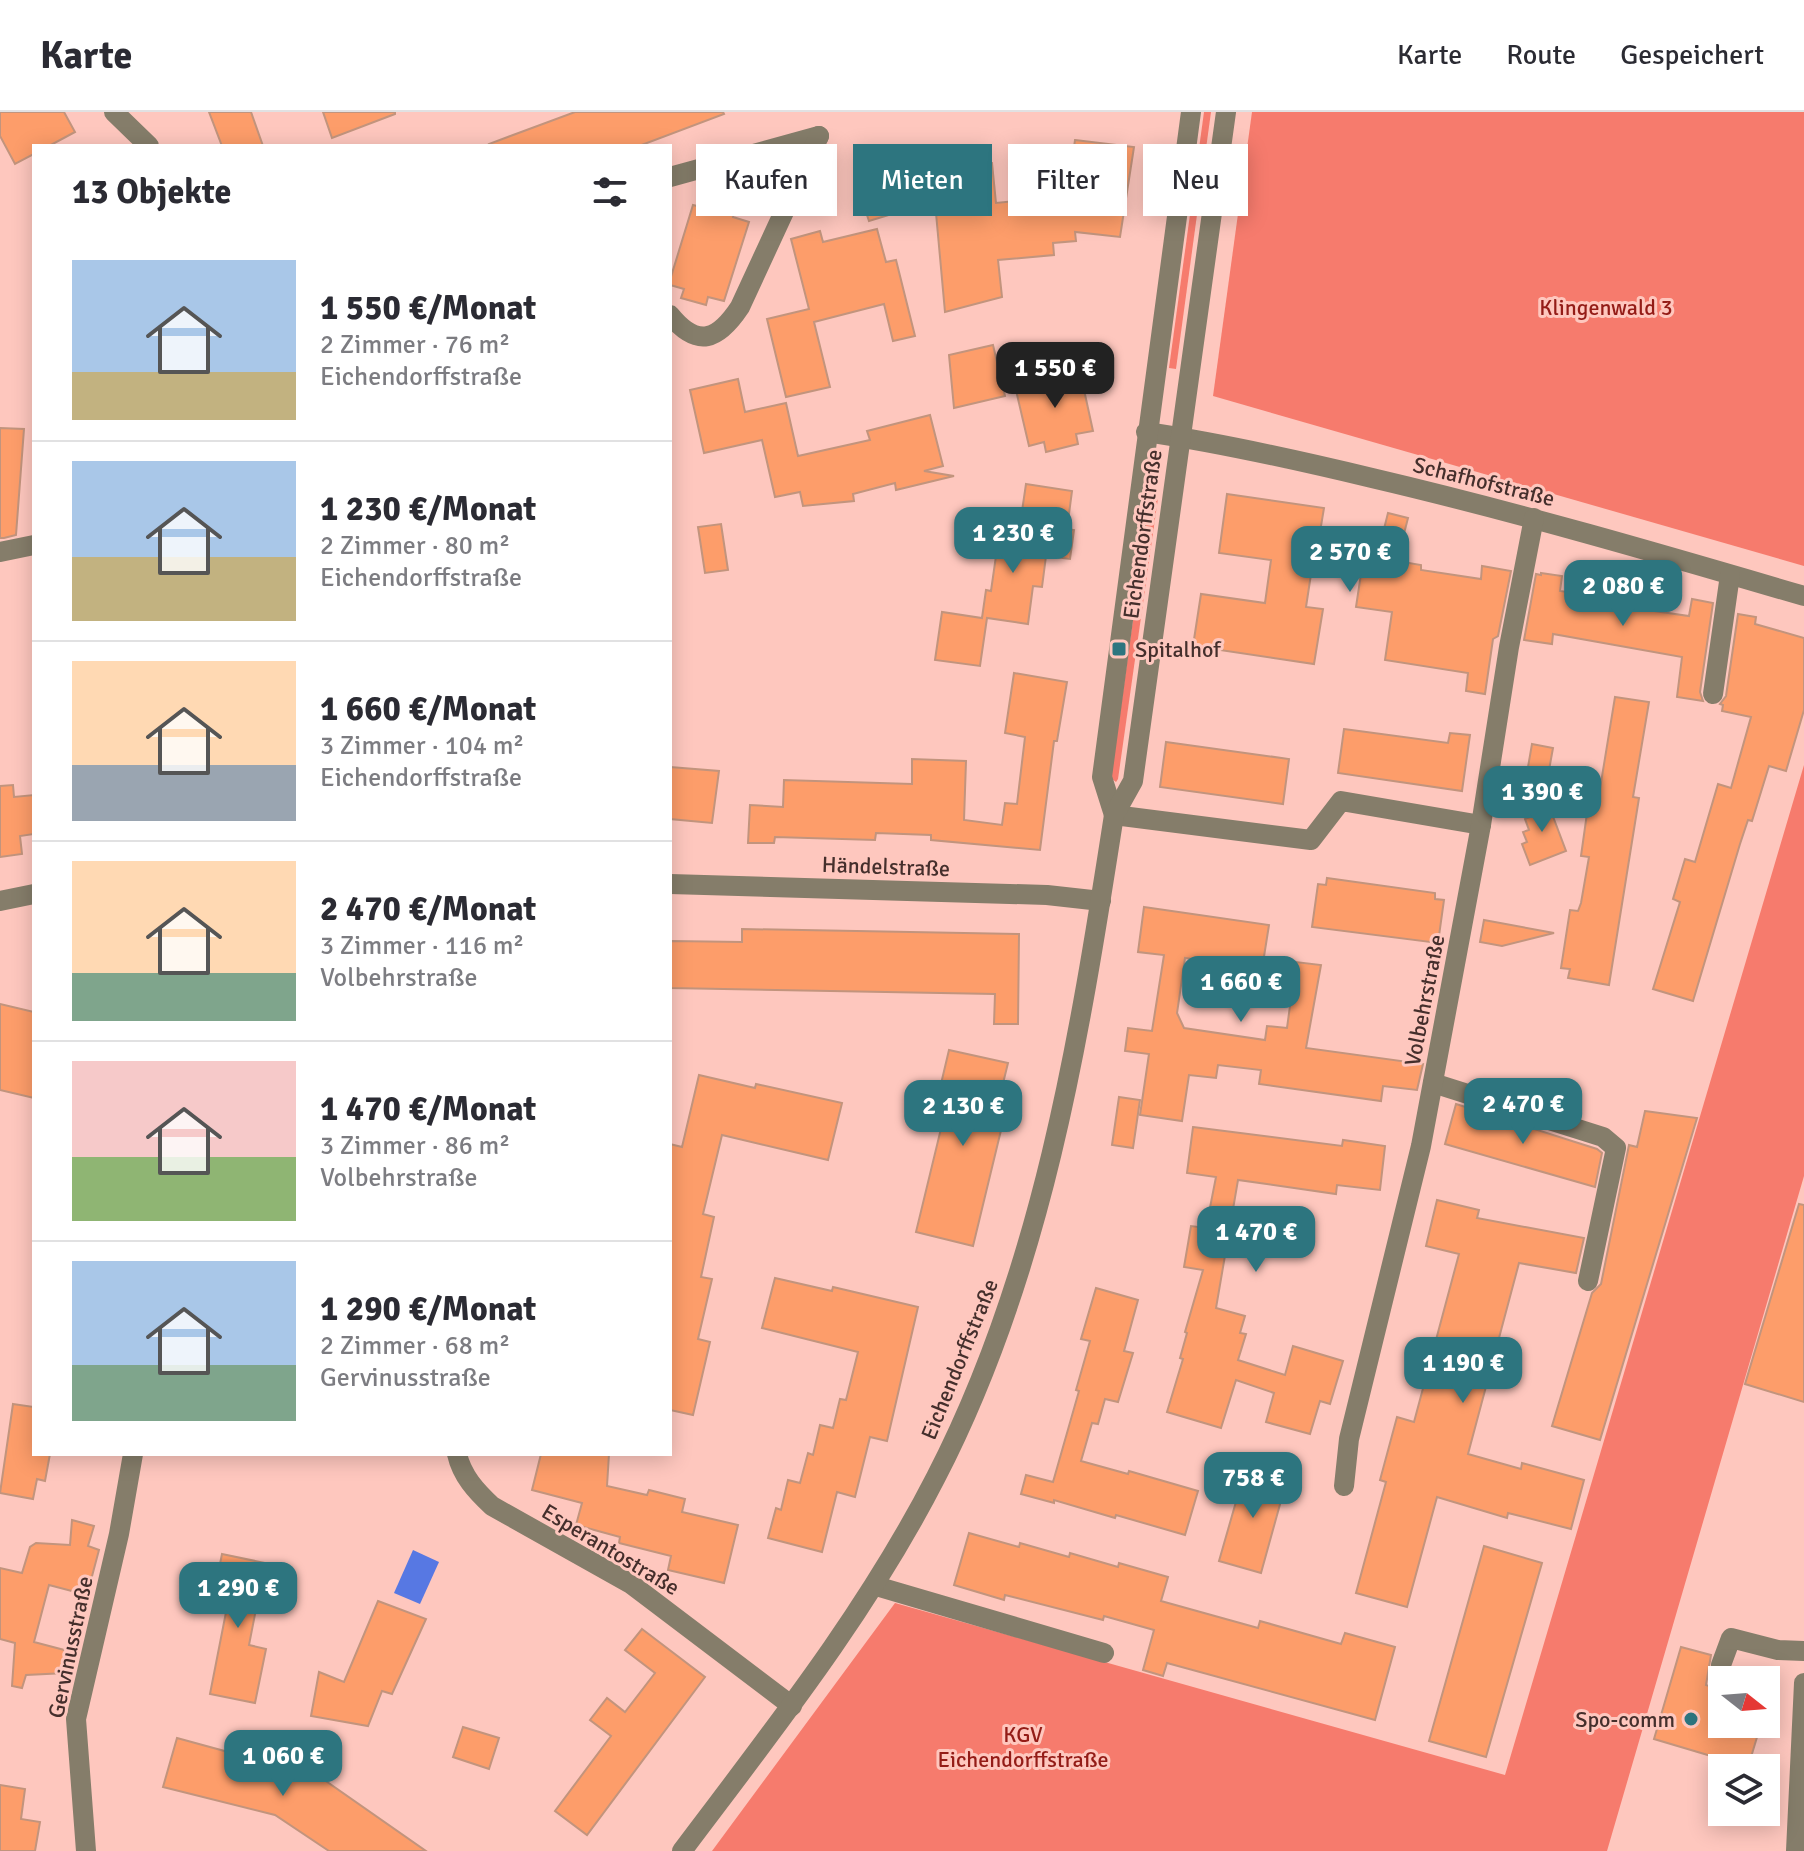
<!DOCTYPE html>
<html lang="de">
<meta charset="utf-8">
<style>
body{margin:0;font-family:Signika,sans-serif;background:#f7f7f7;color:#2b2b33;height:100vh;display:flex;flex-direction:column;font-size:30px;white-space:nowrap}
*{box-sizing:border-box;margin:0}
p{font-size:26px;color:#7c7c81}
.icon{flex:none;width:44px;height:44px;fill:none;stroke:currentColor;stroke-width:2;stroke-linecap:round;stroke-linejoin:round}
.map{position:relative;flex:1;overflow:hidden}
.panel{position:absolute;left:32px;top:32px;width:640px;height:1312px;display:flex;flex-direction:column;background:#fff;border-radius:0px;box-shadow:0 4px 20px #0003}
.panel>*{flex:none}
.hud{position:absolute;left:696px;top:32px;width:760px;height:72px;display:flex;gap:16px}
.needle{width:52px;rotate:107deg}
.tools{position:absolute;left:1708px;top:1554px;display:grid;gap:16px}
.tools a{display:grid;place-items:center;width:72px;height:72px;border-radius:0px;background:#fff;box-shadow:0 4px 20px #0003;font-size:40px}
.price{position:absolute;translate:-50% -68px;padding:0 18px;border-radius:16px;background:#2d757f;color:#fff;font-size:26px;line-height:52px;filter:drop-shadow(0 2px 4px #0008)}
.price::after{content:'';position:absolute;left:50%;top:48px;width:24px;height:18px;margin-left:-12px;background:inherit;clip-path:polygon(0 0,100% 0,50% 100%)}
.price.current{background:#222;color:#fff}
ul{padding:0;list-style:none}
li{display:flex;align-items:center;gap:24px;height:200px;padding:0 40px}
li+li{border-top:2px solid #e1e1e2}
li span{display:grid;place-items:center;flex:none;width:224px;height:160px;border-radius:0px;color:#555}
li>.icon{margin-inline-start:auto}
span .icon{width:96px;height:96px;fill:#fffc;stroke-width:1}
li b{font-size:34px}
h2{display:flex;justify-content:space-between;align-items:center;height:96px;padding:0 40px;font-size:34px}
.chip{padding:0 28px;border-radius:0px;background:#fff;box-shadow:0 4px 20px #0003;font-size:28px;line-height:72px}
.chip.current{background:#2d757f;color:#fff}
header{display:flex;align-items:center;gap:48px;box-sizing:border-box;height:112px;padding:0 40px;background:#fff;border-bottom:2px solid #e1e1e2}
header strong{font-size:38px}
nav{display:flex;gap:44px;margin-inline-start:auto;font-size:28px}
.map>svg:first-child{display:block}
.green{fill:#f67b6d}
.water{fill:#5778e3}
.building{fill:#fd9d6a;stroke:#c2947d;stroke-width:2}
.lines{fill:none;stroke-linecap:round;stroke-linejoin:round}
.minor{stroke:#857d6a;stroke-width:20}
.poi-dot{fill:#2d757f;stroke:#fec7be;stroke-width:3}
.labels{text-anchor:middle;stroke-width:6;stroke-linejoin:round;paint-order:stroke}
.park-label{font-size:22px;fill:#941c17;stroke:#fec7be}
.street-label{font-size:22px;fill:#452f2c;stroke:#fec7be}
.poi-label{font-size:22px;fill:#452f2c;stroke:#fec7be;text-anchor:start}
</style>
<header>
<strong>Karte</strong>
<nav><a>Karte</a><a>Route</a><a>Gespeichert</a></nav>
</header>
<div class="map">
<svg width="1804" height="1739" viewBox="0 0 1804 1739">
<rect width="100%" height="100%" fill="#fec7be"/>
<g class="green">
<polygon points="1204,0 1211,0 1176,257 1169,256"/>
<polygon points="1252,0 1804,0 1804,454 1213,284"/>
<polygon points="1150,385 1158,386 1118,667 1116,670 1111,666"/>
<polygon points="1804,653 1804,1064 1607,1739 712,1739 895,1491 1505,1663"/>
</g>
<polygon class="water" points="413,1438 439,1450 420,1492 394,1481"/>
<g class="building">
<polygon points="0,0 64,0 75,20 49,34 34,34 34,42 15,52 0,24"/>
<polygon points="209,0 251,0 263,34 222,34"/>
<polygon points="323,0 395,0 395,2 332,26"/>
<polygon points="575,0 723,0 724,2 639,34 490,34 489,32"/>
<polygon points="1075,28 1134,35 1120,125 1075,120 1076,129 1053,131 1054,143 998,148 1002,185 945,200 932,57 992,51 996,91 1067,84"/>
<polygon points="877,47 895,101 869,109 855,67 859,65 855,54"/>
<polygon points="712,88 735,96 733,105 749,110 724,189 708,185 706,193 681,186 684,177 670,173 670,168 693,93 709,97"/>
<polygon points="877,117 886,150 896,148 915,224 893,229 884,192 814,210 830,275 786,285 767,207 809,197 791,127 820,119 823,130"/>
<polygon points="993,233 1005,284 954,296 949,243"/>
<polygon points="1079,255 1093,319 1076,322 1078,332 1046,340 1044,330 1029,334 1015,274 1049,266 1048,262"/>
<polygon points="738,267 745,300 786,291 798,344 870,328 867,319 930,303 943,354 924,359 954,364 896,378 895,371 853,382 854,389 803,394 800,380 775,385 762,328 704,341 690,278"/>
<polygon points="0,316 24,317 16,423 4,426 0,426"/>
<polygon points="1026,372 1072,379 1067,417 1074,418 1070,447 1046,444 1042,475 1033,474 1028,512 987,506 980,554 935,548 942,500 982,506 986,478 991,479 997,437 1016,440"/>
<polygon points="1227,382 1324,396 1320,420 1381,429 1388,401 1408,406 1397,449 1421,453 1421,458 1481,467 1482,454 1511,459 1498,524 1493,527 1485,582 1466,579 1468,561 1385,548 1392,500 1356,495 1363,449 1317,441 1316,449 1313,449 1306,495 1323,497 1314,552 1193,534 1201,482 1265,491 1271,448 1219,441"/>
<polygon points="721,412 728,458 705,461 698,415"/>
<polygon points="1541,461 1562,464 1560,479 1600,485 1599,491 1689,504 1692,487 1713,491 1700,580 1703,589 1677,585 1682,545 1553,522 1552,532 1524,528 1536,462 1541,463"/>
<polygon points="1738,502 1756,505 1755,512 1804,526 1804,598 1786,659 1769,654 1752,709 1748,708 1740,732 1693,889 1653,877 1680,790 1673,787 1685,747 1695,750 1718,672 1731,676 1751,605 1722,599 1723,593 1720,592 1726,584"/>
<polygon points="1014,561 1067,570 1057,629 1054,629 1040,738 931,728 931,723 876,721 875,728 775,725 774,731 748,731 750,693 783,695 784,668 912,672 912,647 966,649 964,708 1002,713 1005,691 1017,692 1025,625 1005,621"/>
<polygon points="1615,585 1649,590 1633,685 1639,686 1609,873 1568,866 1570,857 1561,856 1570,798 1578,799 1581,791 1589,745 1581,744 1589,687 1598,689"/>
<polygon points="1344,617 1448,631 1450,621 1470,623 1462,679 1338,661"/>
<polygon points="1166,630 1289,647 1283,692 1160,675"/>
<polygon points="1532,632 1553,636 1549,658 1528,655"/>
<polygon points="670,655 719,659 712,711 670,707"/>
<polygon points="13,673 14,685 34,683 34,722 20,724 22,742 0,745 0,674"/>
<polygon points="1546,686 1566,739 1530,753 1522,732 1527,730 1523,720 1529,718 1525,707 1530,705 1526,694"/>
<polygon points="1327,766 1435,781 1435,787 1444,788 1438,831 1312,815 1318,772 1326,773"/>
<polygon points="1144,795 1269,813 1262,857 1185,846 1177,901 1184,916 1265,928 1267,914 1287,916 1296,850 1321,853 1306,936 1423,952 1417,978 1383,974 1381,989 1259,972 1261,958 1218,953 1216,966 1189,963 1182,1009 1140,1003 1149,942 1125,939 1128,916 1152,919 1164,843 1138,840"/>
<polygon points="1484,808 1554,821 1502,834 1480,830"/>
<polygon points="742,817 1019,822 1018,912 994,912 995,882 670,876 670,829 742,830"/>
<polygon points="0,892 34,900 34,986 0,978"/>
<polygon points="949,938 1008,951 994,1008 1003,1010 973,1134 916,1120 946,996 936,993"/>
<polygon points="699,963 755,976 756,972 842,991 828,1048 722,1023 703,1102 714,1105 701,1165 712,1167 698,1227 710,1230 693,1303 670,1298 670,1032 682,1035"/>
<polygon points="1119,985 1140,988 1133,1036 1112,1033"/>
<polygon points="1456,992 1597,1037 1602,1041 1595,1075 1445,1032"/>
<polygon points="1645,999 1697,1006 1600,1328 1552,1314 1592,1181 1601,1172 1629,1033 1637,1035"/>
<polygon points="1193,1015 1342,1034 1343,1028 1385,1034 1380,1078 1337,1073 1336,1082 1238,1068 1216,1196 1245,1204 1240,1221 1246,1222 1238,1248 1285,1263 1293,1234 1343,1249 1330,1292 1320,1289 1310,1322 1266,1310 1274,1281 1236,1268 1221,1316 1167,1300 1183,1247 1180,1246 1187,1221 1185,1220 1203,1158 1184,1155 1191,1114 1206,1116 1216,1065 1187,1061"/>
<polygon points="1437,1088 1479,1098 1477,1106 1584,1126 1576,1161 1519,1151 1468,1342 1521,1357 1522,1351 1584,1368 1571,1417 1508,1401 1507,1406 1437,1385 1407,1495 1356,1481 1386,1370 1380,1368 1397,1305 1414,1310 1459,1142 1426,1134"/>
<polygon points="1799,1092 1804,1093 1804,1290 1745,1272"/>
<polygon points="775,1166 832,1179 833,1175 918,1195 887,1329 870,1325 855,1385 837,1380 822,1440 768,1426 776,1396 781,1398 788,1368 800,1371 808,1341 813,1343 820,1313 833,1316 840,1287 846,1288 858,1240 762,1216"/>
<polygon points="1096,1176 1138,1188 1124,1239 1133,1241 1118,1290 1105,1287 1098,1312 1092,1311 1081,1349 1128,1362 1129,1359 1198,1379 1185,1423 1116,1403 1115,1406 1054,1388 1054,1391 1021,1382 1026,1363 1053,1370 1079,1279 1076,1278 1090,1229 1081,1227"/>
<polygon points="13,1292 34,1295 34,1342 50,1342 45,1369 37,1367 33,1387 0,1381"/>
<polygon points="541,1342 609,1342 607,1374 647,1383 649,1378 685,1387 682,1400 738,1413 724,1471 668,1458 671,1444 619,1431 620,1425 576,1413 582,1391 532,1378"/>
<polygon points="1246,1355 1287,1367 1261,1461 1219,1449"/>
<polygon points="72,1408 94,1414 88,1434 99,1438 87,1483 49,1473 34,1530 72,1540 66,1561 26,1563 22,1576 12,1574 15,1531 0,1527 0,1456 22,1461 30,1435 36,1431 70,1433"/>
<polygon points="969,1421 1019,1435 1020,1431 1069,1445 1070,1441 1118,1455 1119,1451 1168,1465 1161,1489 1258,1516 1260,1509 1341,1532 1345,1521 1395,1535 1375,1608 1167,1551 1163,1564 1143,1558 1154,1518 1104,1504 1103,1508 1005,1483 1004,1488 954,1473"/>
<polygon points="1484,1434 1542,1451 1486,1645 1429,1629"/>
<polygon points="222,1442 265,1451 249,1533 266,1537 255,1591 210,1582 228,1490 213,1487"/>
<polygon points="378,1489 426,1507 392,1582 382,1579 368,1614 311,1604 319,1560 344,1570"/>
<polygon points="642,1517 705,1565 587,1723 555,1699 611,1624 590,1608 607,1586 625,1600 655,1561 625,1538"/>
<polygon points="1681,1535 1711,1543 1706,1573 1722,1578 1722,1612 1761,1612 1748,1655 1654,1627"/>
<polygon points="463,1615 499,1626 489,1657 453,1645"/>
<polygon points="177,1626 294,1658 300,1651 426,1739 329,1739 275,1703 163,1675"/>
<polygon points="0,1673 25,1677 21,1707 40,1710 35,1739 0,1739"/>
</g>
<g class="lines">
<g class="minor">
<polyline points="114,0 149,34"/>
<polyline points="670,65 819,24"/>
<path d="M670 203C698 237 718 228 740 195L819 24"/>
<path d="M1146 320C1222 331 1297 348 1372 366 1517 400 1661 442 1804 484"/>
<polyline points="0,440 34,433"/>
<polyline points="1713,582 1730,463"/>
<polyline points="1114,703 1102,665 1191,0"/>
<polyline points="1114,703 1311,728 1341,689 1481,713"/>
<polyline points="670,772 1047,783 1101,789"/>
<polyline points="0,789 34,782"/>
<polyline points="1433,971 1603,1025 1616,1036 1588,1169"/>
<path d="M457 1342C462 1364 476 1379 492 1394L631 1472 792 1594"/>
<polyline points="1344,1374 1349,1327 1421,1034 1481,713 1509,535 1534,406"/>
<polyline points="876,1474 1104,1541"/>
<polyline points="1721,1553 1731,1526 1778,1538 1804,1539"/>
<polyline points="86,1739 76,1607 119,1422 133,1342"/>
<path d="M682 1739C773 1618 867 1500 936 1365 1042 1160 1079 928 1114 703L1133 669 1226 0"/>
<polyline points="1796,1739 1804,1571"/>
</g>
</g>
<g class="poi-dot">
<rect x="1111" y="529" width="16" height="16" rx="4"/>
<circle cx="1691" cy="1607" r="8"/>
</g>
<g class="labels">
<g class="park-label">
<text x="1606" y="203">Klingenwald 3</text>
<text x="1023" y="1630">KGV<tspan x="1023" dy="25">Eichendorffstraße</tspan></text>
</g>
<g class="street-label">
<text transform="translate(1484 369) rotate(14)" y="8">Schafhofstraße</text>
<text transform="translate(1142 422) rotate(-82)" y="8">Eichendorffstraße</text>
<text transform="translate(886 754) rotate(2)" y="8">Händelstraße</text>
<text transform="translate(1424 888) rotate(-79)" y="8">Volbehrstraße</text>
<text transform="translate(959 1247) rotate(-68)" y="8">Eichendorffstraße</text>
<text transform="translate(611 1437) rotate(31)" y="8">Esperantostraße</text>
<text transform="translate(70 1535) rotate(-78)" y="8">Gervinusstraße</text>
</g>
<g class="poi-label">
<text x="1135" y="545">Spitalhof</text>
<text x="1675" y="1615" text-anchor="end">Spo-comm</text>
</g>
</g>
</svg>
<div class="tools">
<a><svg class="needle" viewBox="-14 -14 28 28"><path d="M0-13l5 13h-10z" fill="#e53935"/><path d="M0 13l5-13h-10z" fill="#7c7c81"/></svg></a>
<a><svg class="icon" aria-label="layers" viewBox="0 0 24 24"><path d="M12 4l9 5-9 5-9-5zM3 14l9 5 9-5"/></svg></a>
</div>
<b class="price current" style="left:1055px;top:298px">1 550 €</b>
<b class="price" style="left:1013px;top:463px">1 230 €</b>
<b class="price" style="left:1350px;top:482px">2 570 €</b>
<b class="price" style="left:1623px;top:516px">2 080 €</b>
<b class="price" style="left:1542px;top:722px">1 390 €</b>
<b class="price" style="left:1241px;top:912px">1 660 €</b>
<b class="price" style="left:1523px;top:1034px">2 470 €</b>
<b class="price" style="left:963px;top:1036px">2 130 €</b>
<b class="price" style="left:1256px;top:1162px">1 470 €</b>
<b class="price" style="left:1463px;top:1293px">1 190 €</b>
<b class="price" style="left:1253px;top:1408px">758 €</b>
<b class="price" style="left:238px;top:1518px">1 290 €</b>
<b class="price" style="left:283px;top:1686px">1 060 €</b>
<div class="hud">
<a class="chip">Kaufen</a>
<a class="chip current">Mieten</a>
<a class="chip">Filter</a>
<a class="chip">Neu</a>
</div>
<section class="panel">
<h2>13 Objekte<svg class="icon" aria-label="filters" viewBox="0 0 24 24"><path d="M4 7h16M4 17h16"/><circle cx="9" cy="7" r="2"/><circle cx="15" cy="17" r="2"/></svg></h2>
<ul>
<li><span style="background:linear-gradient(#a9c7e8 70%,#c2b280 0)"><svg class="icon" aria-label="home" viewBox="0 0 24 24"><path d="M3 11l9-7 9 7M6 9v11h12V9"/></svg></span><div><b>1 550 €/Monat</b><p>2 Zimmer · 76 m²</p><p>Eichendorffstraße</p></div></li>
<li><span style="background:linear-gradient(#a9c7e8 60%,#c2b280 0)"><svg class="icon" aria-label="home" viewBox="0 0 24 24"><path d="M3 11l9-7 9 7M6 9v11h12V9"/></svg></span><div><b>1 230 €/Monat</b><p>2 Zimmer · 80 m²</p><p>Eichendorffstraße</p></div></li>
<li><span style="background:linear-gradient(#ffd9b3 65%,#9aa5b1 0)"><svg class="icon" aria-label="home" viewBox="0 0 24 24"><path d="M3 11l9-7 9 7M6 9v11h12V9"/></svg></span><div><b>1 660 €/Monat</b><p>3 Zimmer · 104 m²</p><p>Eichendorffstraße</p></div></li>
<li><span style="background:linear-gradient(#ffd9b3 70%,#7fa58c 0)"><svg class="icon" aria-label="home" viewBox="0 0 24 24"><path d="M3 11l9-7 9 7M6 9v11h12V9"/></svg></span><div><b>2 470 €/Monat</b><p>3 Zimmer · 116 m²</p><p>Volbehrstraße</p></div></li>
<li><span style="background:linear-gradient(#f6c9c9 60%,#8fb573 0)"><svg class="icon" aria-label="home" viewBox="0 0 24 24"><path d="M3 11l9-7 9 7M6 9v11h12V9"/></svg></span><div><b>1 470 €/Monat</b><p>3 Zimmer · 86 m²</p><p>Volbehrstraße</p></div></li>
<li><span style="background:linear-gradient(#a9c7e8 65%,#7fa58c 0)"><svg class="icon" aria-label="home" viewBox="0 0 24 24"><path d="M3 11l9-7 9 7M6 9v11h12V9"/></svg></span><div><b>1 290 €/Monat</b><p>2 Zimmer · 68 m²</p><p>Gervinusstraße</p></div></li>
</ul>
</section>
</div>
